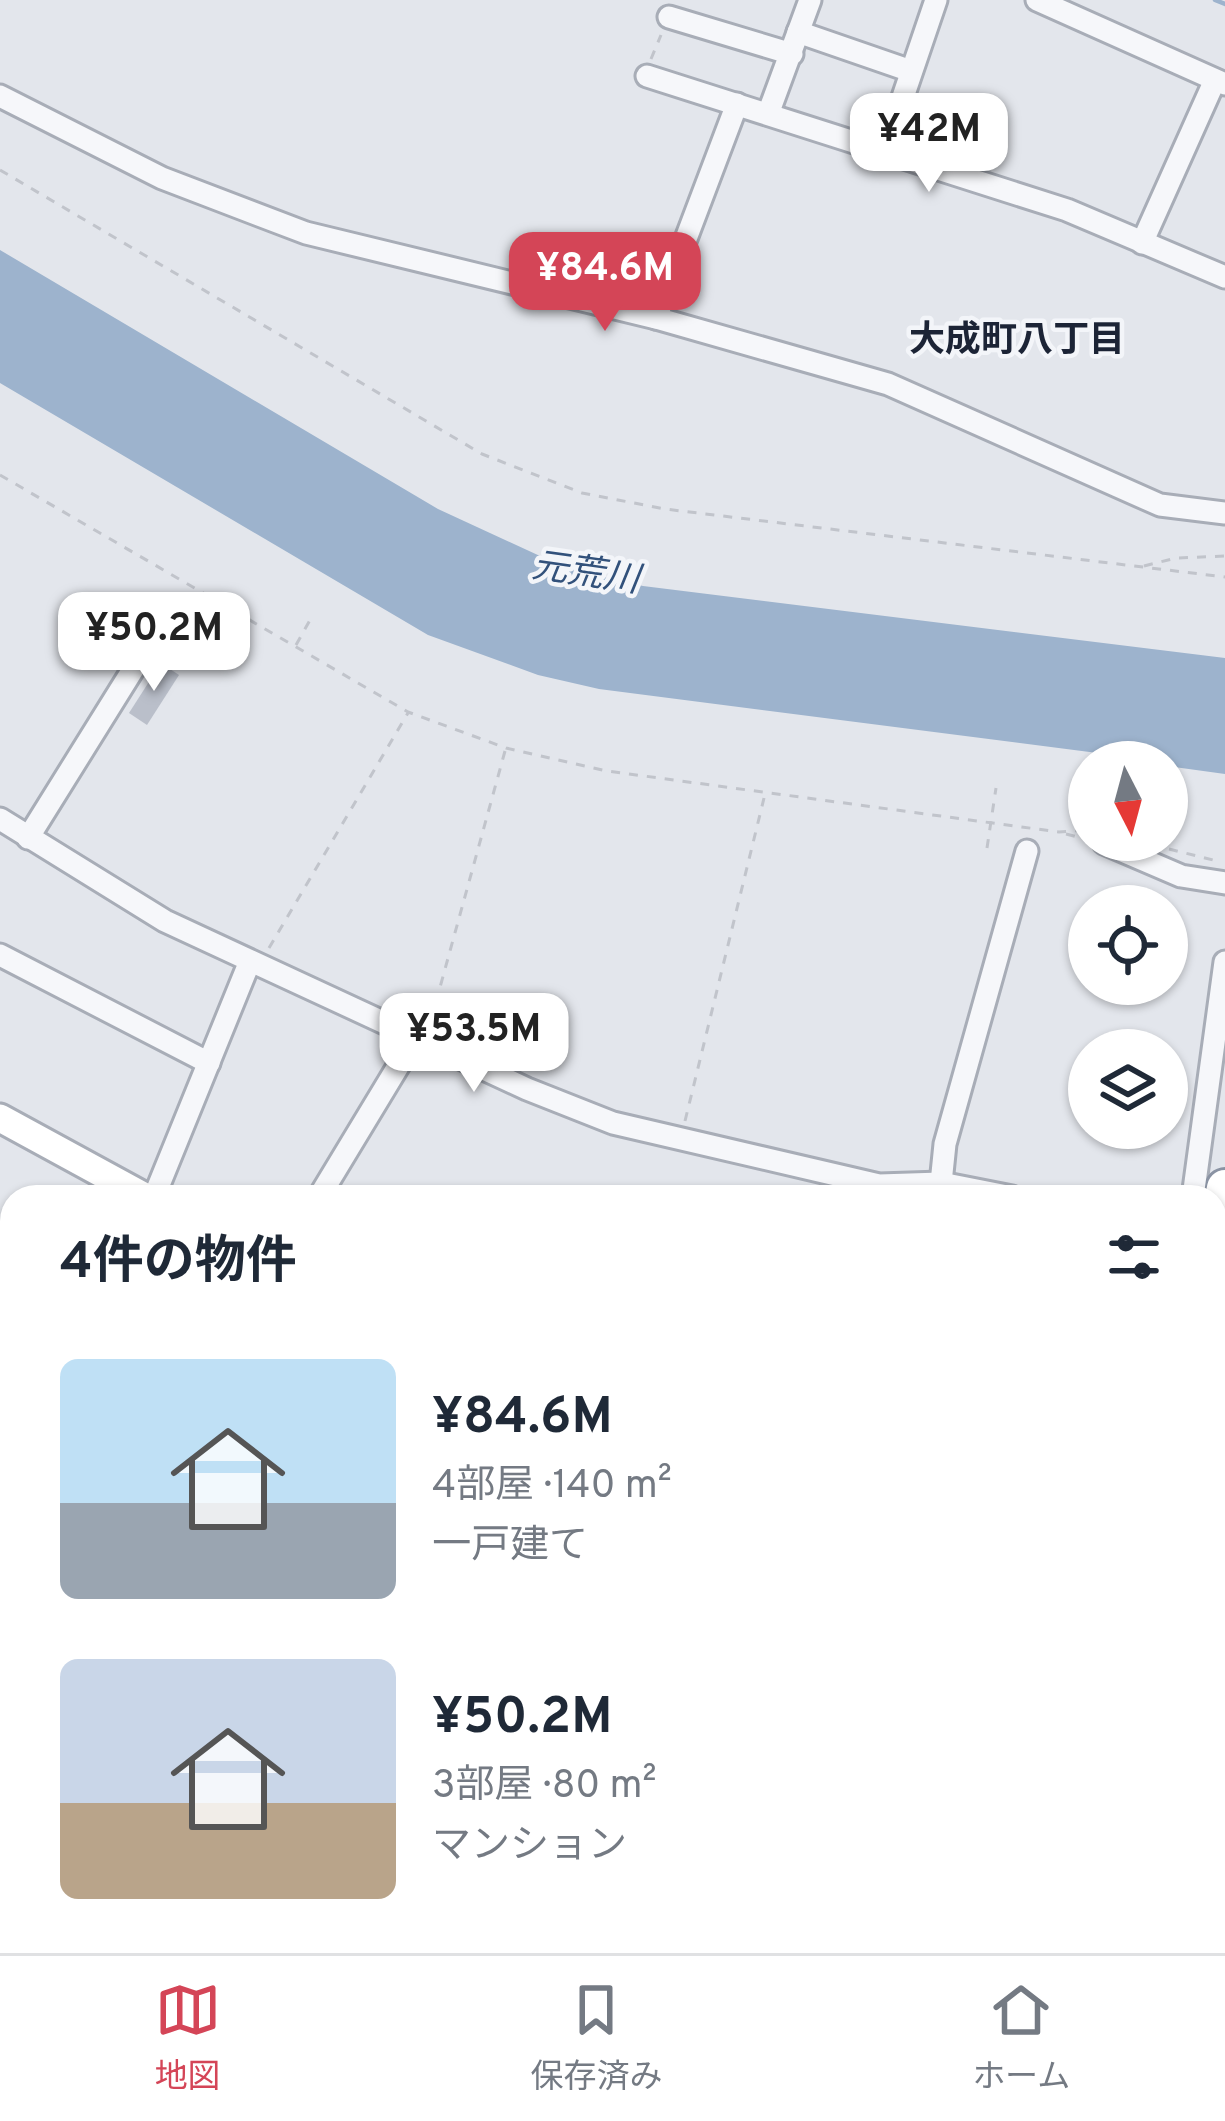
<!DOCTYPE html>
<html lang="ja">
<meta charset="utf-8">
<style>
body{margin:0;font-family:Overpass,"Noto Sans JP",sans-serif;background:#f6f6f7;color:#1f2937;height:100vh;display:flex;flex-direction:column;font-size:45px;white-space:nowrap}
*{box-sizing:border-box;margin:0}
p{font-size:39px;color:#747a83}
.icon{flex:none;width:66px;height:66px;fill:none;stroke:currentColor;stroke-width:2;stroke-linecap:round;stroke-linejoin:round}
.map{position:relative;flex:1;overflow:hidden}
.panel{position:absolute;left:0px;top:1185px;width:1227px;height:768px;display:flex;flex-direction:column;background:#fff;border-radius:36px 36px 0 0;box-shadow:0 3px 9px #0004}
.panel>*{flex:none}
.needle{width:78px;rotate:174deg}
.fabs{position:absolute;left:1068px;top:741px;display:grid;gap:24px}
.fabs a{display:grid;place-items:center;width:120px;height:120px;border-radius:50%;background:#fff;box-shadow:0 3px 9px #0004;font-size:60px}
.price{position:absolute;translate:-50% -102px;padding:0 27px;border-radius:24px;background:#fff;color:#222;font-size:39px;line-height:78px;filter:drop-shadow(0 3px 6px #0008)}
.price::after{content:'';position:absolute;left:50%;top:72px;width:36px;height:27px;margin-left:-18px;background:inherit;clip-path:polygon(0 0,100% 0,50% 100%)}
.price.selected{background:#d44557;color:#fff}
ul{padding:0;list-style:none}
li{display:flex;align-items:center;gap:36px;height:300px;padding:0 60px}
li span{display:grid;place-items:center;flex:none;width:336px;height:240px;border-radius:18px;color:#555}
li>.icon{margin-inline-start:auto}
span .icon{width:144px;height:144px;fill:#fffc;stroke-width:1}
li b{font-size:51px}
h2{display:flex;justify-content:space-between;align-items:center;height:144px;padding:0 60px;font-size:51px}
.menu{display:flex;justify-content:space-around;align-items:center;height:168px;border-top:3px solid #e0e1e3;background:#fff;font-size:33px;color:#747a83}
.menu a{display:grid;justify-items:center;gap:6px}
.menu .selected{color:#d44557}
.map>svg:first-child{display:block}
.water{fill:#9db3cd}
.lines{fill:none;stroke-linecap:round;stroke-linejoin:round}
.stream{stroke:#9db3cd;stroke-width:4.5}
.building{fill:#babfca}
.street-casing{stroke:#a8adb7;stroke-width:27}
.secondary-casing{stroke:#a8adb7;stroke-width:33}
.highway-casing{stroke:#8a93a3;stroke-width:42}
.path{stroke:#c1c4cb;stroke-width:3;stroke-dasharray:9 9;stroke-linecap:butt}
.street{stroke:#f6f7fa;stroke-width:21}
.secondary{stroke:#fff;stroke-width:27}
.highway{stroke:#fff;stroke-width:36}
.labels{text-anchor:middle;stroke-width:9;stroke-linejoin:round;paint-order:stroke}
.neighbourhood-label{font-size:36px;font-weight:bold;fill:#1c2436;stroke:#f3f5f9}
.water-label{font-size:36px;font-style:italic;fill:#32517b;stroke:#f3f5f9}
</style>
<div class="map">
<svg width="1225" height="1953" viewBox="0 0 1225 1953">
<rect width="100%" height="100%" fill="#e3e6ec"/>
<polygon class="water" points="0,250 438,509 566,568 643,586 1225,658 1225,774 1167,766 1167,762 599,689 538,675 428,635 0,383"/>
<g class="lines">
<polyline class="stream" points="1215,0 1225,4"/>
</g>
<polygon class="building" points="161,663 179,675 147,725 129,713"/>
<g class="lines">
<defs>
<g id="street">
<polyline points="1037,0 1225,84"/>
<polyline points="669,17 792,54"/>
<polyline points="798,32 908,70"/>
<polyline points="647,76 1067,210 1225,277"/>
<polyline points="0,96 162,178 306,233 656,318 888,384 1160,505 1225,513"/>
<polyline points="768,114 810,0"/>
<polyline points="885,150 936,0"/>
<polyline points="1142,243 1215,80"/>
<polyline points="656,318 737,104"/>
<polyline points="0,819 165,921 527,1089 613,1123 879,1185 941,1183 1012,1197"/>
<polyline points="28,838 170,610"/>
<polyline points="1104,843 1181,876 1225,883"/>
<polyline points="0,955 209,1063"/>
<polyline points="941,1183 945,1144 1027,851"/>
<polyline points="154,1197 250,961"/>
<polyline points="319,1197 417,1035"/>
<polyline points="1193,1197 1225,962"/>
<polyline points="0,1470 12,1454"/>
<polyline points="0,1838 12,1823"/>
<polyline points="19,1941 34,1953"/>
<polyline points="363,1941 377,1953"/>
<polyline points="240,1953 250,1941"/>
</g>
<g id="secondary">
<polyline points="0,1118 145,1197"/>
<polyline points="1215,1493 1225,1496"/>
<polyline points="917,1941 920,1953"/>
<polyline points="970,1941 1040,1941"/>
</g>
<g id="highway">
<polyline points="1215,1237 1225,1188"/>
<polyline points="1215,1371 1225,1361"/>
<polyline points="1215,1556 1225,1527"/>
<polyline points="1215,1632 1225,1584"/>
<polyline points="1040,1953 1044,1941"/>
<polyline points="1147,1953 1150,1941"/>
</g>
</defs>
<use href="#street" class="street-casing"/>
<use href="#secondary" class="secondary-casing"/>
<use href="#highway" class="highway-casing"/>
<g class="path">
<polyline points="651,59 661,35"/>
<polyline points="0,170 482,454 582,493 665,509 1225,577"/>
<polyline points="0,475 408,712 506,748 607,771 1059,832 1087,830"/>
<polyline points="1144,566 1176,558 1225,556"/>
<polyline points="296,645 310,620"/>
<polyline points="1066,834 1086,839"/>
<polyline points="987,848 996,788"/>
<polyline points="1169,849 1217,861"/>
<polyline points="269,948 408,713"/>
<polyline points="431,1020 505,751"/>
<polyline points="685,1121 764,798"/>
<polyline points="1215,1820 1225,1763"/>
<polyline points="1215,1937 1225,1943"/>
<polyline points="1079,1941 1120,1941"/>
</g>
<use href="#street" class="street"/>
<use href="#secondary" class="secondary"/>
<use href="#highway" class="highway"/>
</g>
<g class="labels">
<g class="neighbourhood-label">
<text x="1017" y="351">大成町八丁目</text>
</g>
<g class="water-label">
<text transform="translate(586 571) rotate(8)" y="13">元荒川</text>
</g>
</g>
</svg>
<div class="fabs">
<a><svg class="needle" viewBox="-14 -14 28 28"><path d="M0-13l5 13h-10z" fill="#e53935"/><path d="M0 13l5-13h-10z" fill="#747a83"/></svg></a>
<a><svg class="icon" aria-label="locate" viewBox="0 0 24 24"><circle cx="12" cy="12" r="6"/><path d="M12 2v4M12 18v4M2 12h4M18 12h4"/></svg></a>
<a><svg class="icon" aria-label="layers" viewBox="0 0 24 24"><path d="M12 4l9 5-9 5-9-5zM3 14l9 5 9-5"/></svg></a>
</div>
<b class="price" style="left:929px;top:195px">¥42M</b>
<b class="price selected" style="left:605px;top:334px">¥84.6M</b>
<b class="price" style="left:154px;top:694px">¥50.2M</b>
<b class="price" style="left:474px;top:1095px">¥53.5M</b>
<section class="panel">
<h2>4件の物件<svg class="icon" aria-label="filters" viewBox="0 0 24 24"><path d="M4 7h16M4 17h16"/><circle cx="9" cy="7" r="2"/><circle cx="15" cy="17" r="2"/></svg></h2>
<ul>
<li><span style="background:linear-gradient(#bfe0f5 60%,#9aa5b1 0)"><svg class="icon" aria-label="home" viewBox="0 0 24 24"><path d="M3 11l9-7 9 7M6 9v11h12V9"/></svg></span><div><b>¥84.6M</b><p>4部屋 · 140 m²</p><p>一戸建て</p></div></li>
<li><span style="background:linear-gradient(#c9d6e8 60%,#b9a48a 0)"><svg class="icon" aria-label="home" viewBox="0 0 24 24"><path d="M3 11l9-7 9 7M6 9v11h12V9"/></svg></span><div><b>¥50.2M</b><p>3部屋 · 80 m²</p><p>マンション</p></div></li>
</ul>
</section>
</div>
<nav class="menu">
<a class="selected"><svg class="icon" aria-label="map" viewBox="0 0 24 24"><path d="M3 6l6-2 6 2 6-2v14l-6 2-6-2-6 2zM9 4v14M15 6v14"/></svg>地図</a>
<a><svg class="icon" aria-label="saved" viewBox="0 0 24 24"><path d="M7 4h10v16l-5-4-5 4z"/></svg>保存済み</a>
<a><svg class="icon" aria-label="home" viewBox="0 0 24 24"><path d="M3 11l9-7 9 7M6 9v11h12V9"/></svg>ホーム</a>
</nav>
